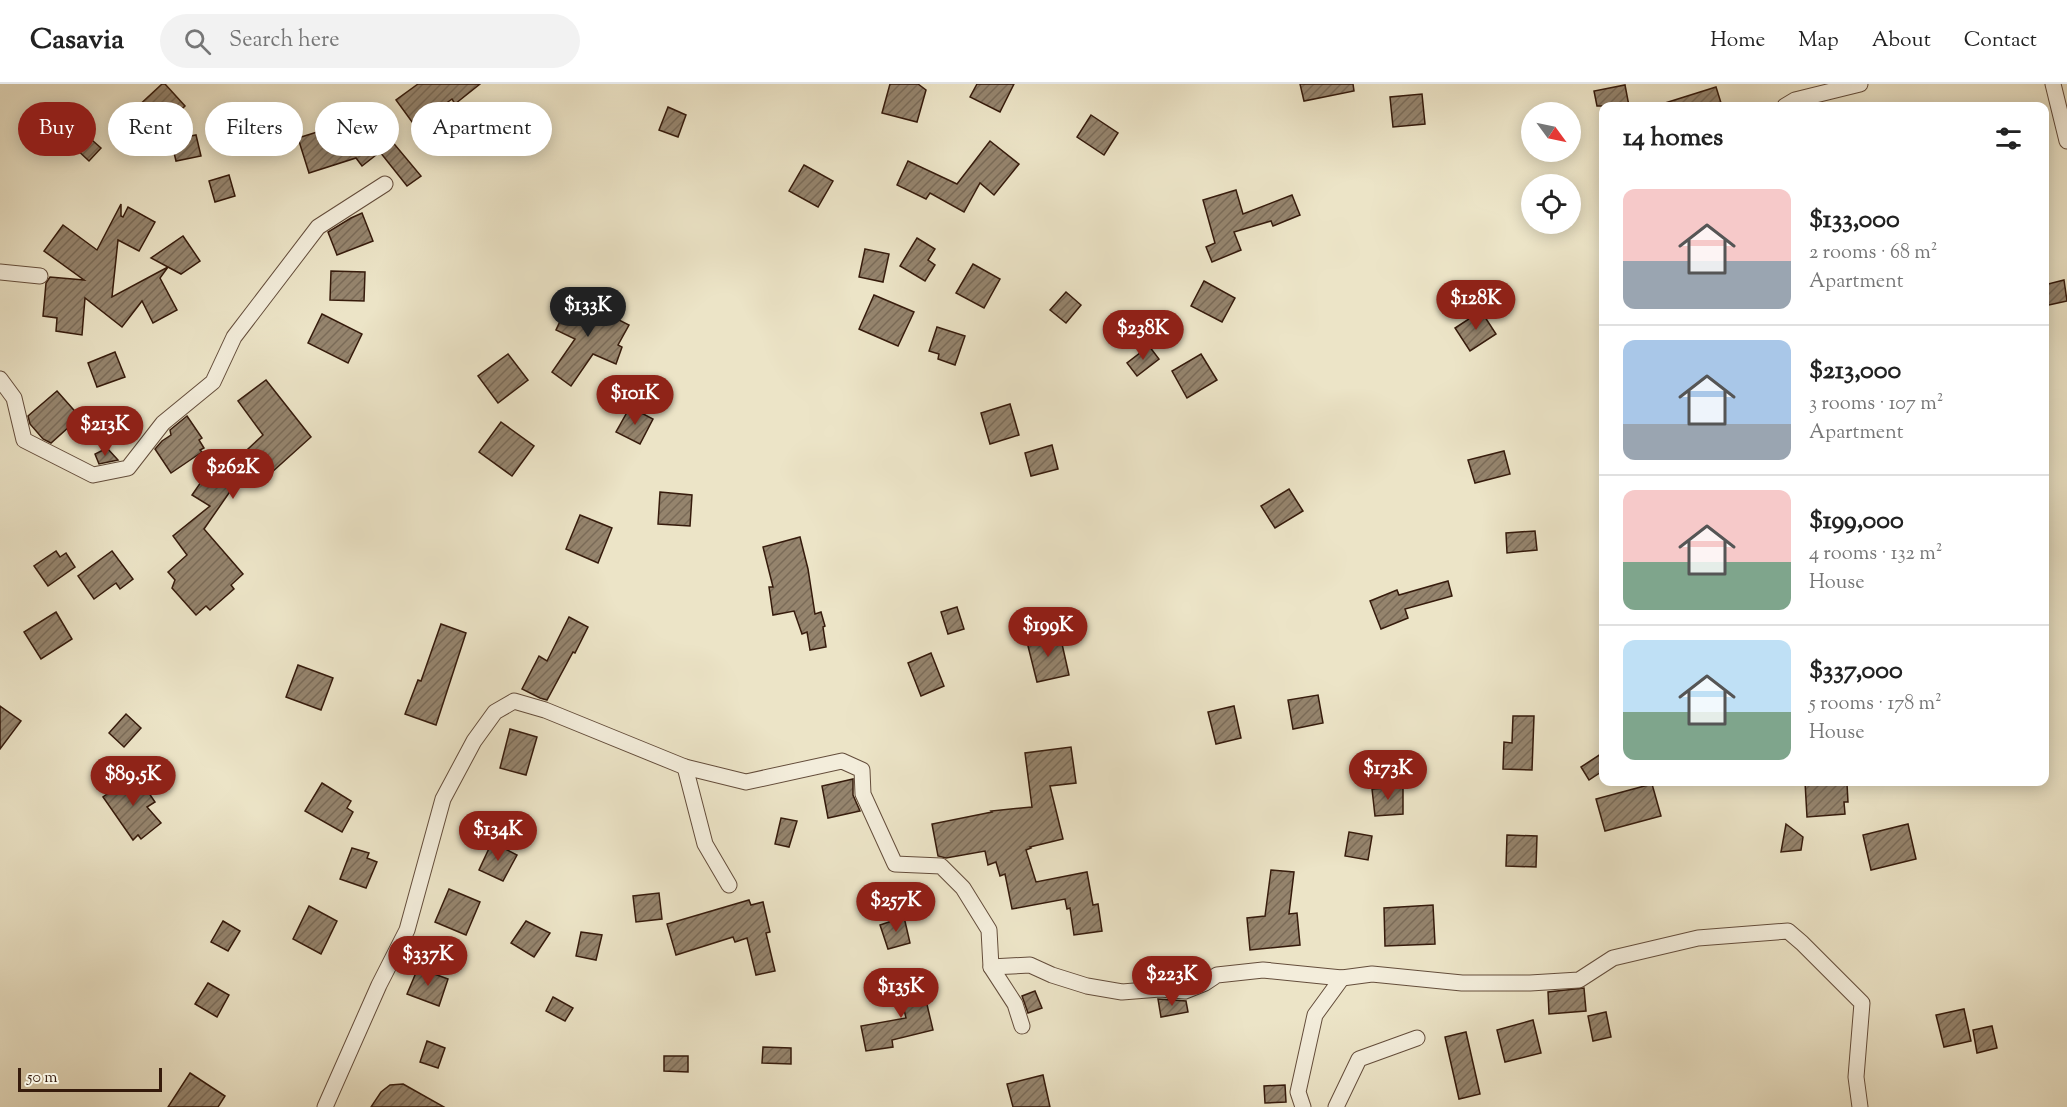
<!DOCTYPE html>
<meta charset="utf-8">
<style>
body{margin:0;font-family:"Sorts Mill Goudy",serif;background:#f2f2f2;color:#222;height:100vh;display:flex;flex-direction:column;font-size:22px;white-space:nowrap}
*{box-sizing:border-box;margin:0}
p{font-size:20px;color:#767676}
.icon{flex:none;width:33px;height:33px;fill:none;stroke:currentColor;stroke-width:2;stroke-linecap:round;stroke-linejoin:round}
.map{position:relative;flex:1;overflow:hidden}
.side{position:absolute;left:1599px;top:18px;width:450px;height:684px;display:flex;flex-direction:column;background:#fff;border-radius:12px;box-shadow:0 3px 15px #0003}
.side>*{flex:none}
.banner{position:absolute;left:18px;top:18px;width:570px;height:54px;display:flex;gap:12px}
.needle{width:39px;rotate:123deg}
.tools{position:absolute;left:1521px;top:18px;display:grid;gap:12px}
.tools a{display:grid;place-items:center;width:60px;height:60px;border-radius:50%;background:#fff;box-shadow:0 3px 15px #0003;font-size:30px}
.scale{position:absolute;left:18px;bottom:15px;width:144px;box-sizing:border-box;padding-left:6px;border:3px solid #361b0c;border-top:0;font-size:16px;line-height:21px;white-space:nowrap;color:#361b0c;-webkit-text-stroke:4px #f3eddb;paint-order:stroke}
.price{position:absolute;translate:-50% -51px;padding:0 14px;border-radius:21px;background:#8f2418;color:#fff;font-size:20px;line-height:39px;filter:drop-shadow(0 2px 3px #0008)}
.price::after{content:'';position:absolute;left:50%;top:36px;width:18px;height:14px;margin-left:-9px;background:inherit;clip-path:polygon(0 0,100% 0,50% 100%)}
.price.current{background:#222;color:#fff}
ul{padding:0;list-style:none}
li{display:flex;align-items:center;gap:18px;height:150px;padding:0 24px}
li+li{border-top:2px solid #e0e0e0}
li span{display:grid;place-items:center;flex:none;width:168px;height:120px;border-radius:12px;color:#555}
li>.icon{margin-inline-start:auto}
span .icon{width:72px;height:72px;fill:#fffc;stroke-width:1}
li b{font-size:26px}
h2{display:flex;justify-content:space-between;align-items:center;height:72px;padding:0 24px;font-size:26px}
.chip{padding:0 21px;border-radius:27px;background:#fff;box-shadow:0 3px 15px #0003;font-size:21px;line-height:54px}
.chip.current{background:#8f2418;color:#fff}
header{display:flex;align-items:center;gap:36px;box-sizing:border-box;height:84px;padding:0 30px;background:#fff;border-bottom:2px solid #e0e0e0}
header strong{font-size:28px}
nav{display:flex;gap:33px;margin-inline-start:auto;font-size:21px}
.search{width:420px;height:54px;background:#f2f2f2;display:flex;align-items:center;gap:15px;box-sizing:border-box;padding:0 21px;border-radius:33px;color:#767676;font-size:22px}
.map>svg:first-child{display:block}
.building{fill:url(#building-hatch);stroke:#361b0c;stroke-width:1.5}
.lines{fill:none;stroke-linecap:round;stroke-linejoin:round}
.minor-casing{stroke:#644d3b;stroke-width:17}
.minor{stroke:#f3eddb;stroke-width:15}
</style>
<header>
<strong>Casavia</strong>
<div class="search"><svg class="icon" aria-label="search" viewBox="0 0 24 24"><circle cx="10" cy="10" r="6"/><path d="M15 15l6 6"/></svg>Search here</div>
<nav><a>Home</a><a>Map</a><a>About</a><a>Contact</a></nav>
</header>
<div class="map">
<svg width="2067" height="1023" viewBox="0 0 2067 1023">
<defs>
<pattern id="building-hatch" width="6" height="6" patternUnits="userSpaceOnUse" patternTransform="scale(1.5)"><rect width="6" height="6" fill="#95846d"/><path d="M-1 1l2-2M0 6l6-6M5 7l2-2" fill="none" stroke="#7a6b58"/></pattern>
</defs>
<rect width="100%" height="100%" fill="#ece4c7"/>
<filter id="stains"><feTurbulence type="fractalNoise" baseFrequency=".00333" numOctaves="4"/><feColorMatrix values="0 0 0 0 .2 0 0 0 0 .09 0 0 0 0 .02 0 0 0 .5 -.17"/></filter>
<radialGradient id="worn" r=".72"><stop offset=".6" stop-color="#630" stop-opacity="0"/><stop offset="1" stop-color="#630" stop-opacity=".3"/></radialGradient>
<g class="building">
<polygon points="162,0 165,0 185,22 157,49 135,25"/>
<polygon points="418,0 480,0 455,20 452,15 415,42 396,16"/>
<polygon points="890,0 918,0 926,6 917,38 882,29"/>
<polygon points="977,0 1014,0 1000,28 970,13"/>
<polygon points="1300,0 1353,0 1354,7 1304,17"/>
<polygon points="1625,1 1629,22 1597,22 1594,7"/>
<polygon points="1716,3 1722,22 1666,22 1665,19"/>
<polygon points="1422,10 1425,40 1393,43 1390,13"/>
<polygon points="668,23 686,31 678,53 659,46"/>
<polygon points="365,25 421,92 407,102 380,68 362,82 356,74 309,89 298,54 330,44 333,52"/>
<polygon points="1091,31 1118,49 1104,71 1077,53"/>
<polygon points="84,49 101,64 89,77 73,62"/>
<polygon points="196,51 201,72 176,77 171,56"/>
<polygon points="990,57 1019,80 994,111 980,99 964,128 930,109 926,115 897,101 908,77 957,100"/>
<polygon points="804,81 833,97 818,123 789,107"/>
<polygon points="229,91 235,112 215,118 209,97"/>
<polygon points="1236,106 1243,130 1292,111 1300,131 1273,142 1271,137 1234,148 1241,166 1212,178 1206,163 1215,159 1203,116"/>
<polygon points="121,120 121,132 123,133 128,123 155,138 139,167 118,156 112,213 168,183 160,194 177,226 153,239 142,217 122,243 85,214 82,251 56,247 57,234 43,232 46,199 50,193 84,196 44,167 63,141 97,166"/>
<polygon points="362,129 373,157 337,171 328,148 351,134"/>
<polygon points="183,152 200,177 181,190 151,174"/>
<polygon points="917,154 935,165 928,176 935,181 925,197 900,182"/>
<polygon points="865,165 889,170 883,198 859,193"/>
<polygon points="973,180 1000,195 984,224 956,209"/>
<polygon points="331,187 365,188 364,217 330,216"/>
<polygon points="2064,196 2067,217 2044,222 2044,201"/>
<polygon points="1204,197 1235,214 1222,238 1191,222"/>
<polygon points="1066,208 1081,221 1066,239 1050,226"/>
<polygon points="874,211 914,228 898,262 859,245"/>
<polygon points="572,212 629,241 618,261 622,263 616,280 593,270 571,302 552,288 575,255 556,246"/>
<polygon points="1481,227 1496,250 1470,267 1455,244"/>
<polygon points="322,230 362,250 348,279 308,259"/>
<polygon points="937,243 965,252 955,281 938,275 939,270 929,267"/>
<polygon points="1149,262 1159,275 1137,292 1127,279"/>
<polygon points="115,268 125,293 97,303 88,279"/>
<polygon points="508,270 528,296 498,319 478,292"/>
<polygon points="1201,270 1217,296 1187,314 1172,287"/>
<polygon points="266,296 311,353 261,398 247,383 204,445 243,490 231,501 234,505 210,526 206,522 196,531 172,504 175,496 168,488 187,471 173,452 210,422 192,411 212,382 219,392 263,351 238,317"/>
<polygon points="57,307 80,333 51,359 43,355 30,340 28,332"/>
<polygon points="1010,320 1019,351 990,360 981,329"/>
<polygon points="630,323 653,335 640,360 616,348"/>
<polygon points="187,332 202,354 199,356 204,364 200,366 202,368 171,389 155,365 162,357 171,351 170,346"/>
<polygon points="501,338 534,362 512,392 479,368"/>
<polygon points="1052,361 1058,385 1031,392 1025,369"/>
<polygon points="107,364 118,376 99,380 95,370"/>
<polygon points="1504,367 1510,390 1475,399 1468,376"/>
<polygon points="1289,405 1303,427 1275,444 1261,422"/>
<polygon points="660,408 692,411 690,442 658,440"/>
<polygon points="580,431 612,444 598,479 566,465"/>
<polygon points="1535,447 1537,466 1507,469 1506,449"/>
<polygon points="800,453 808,485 815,530 821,528 825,542 823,543 826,563 810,566 807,548 802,550 794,527 773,531 769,503 773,503 763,463"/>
<polygon points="56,467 60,473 66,469 75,483 48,502 34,482"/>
<polygon points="112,467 133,495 120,505 116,499 94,515 78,492"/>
<polygon points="1448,497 1452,512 1405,525 1408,534 1381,545 1370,517 1397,506 1399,511"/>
<polygon points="957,523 964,545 948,550 941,528"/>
<polygon points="56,528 72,555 41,575 24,548"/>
<polygon points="569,533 588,543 575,569 573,568 547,616 540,614 522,605 539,572 547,577"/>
<polygon points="441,540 466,549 436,641 405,630 418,596 421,597"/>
<polygon points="1060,551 1069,591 1037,598 1027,558"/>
<polygon points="931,569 944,602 921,612 908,579"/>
<polygon points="298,581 333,594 321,626 286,613"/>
<polygon points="1318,611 1323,639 1293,645 1288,616"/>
<polygon points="0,622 21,637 0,665"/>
<polygon points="1234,622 1241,654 1216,660 1208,628"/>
<polygon points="126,630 141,644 124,663 109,649"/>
<polygon points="1513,632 1534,632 1532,686 1503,685 1504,658 1512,659"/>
<polygon points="510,645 537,653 526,691 500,684"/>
<polygon points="1071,663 1076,699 1050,702 1063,755 1030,763 1031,764 1026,766 1036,798 1087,788 1093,821 1098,820 1102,847 1074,851 1070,824 1067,825 1065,815 1012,825 1005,790 1000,792 996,778 988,781 985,767 946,774 938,772 932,740 992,728 991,727 1032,723 1025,669"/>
<polygon points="1604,668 1604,686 1589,696 1581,683"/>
<polygon points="136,690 155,718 147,723 161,739 141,755 138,751 133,756 103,713"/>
<polygon points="853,695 853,711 860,727 828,734 822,702"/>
<polygon points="1805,698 1841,698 1841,700 1847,700 1848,718 1844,718 1845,730 1807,733"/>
<polygon points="322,699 351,717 347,724 353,728 342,748 305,727"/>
<polygon points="1652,700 1661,732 1605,747 1596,715"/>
<polygon points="1403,703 1403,730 1375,732 1372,705"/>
<polygon points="781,734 797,737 789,763 775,760"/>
<polygon points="1786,740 1803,753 1801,766 1781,768"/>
<polygon points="1908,740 1916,775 1871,786 1863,751"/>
<polygon points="1349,748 1372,752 1368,776 1345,772"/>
<polygon points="1507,751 1537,752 1536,783 1506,782"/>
<polygon points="492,758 517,771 503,797 479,786"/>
<polygon points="352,764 369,769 367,774 377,778 366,804 340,795"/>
<polygon points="1271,786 1294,788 1289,830 1297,829 1300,861 1250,866 1247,834 1265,832"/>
<polygon points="449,805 480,818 466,851 435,838"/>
<polygon points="659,809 662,835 636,838 633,812"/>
<polygon points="749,816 751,821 763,818 770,848 766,849 775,887 756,891 747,854 735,858 733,853 676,871 667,840"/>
<polygon points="1433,821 1435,860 1385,862 1384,824"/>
<polygon points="309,822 337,837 321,870 293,855"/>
<polygon points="904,833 910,859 888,865 880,841"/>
<polygon points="223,837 240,847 228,867 211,858"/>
<polygon points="526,837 550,849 534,873 511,859"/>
<polygon points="581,848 602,851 596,876 576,872"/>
<polygon points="418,884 448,895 439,922 407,910"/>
<polygon points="921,895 933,946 892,956 893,963 866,967 861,942 906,934 898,900"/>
<polygon points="208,899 229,911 217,933 195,920"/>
<polygon points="1584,904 1586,927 1549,930 1548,908"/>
<polygon points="1035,907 1042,924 1028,929 1022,912"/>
<polygon points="553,913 573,924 565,937 546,927"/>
<polygon points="1158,915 1186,917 1188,928 1161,933"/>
<polygon points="1964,925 1971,957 1944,963 1936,931"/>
<polygon points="1606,928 1611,953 1593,957 1588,932"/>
<polygon points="1533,936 1541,969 1505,978 1497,946"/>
<polygon points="1992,942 1997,964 1977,969 1973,946"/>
<polygon points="1466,948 1480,1010 1459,1015 1445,953"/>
<polygon points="427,957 445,964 438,984 420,978"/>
<polygon points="763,963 791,964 791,980 762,979"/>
<polygon points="664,972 688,972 688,988 664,987"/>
<polygon points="190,989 225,1012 218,1023 168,1023"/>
<polygon points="1043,991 1050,1023 1013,1023 1007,1000"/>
<polygon points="403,1000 444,1023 371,1023 381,1008 390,1001"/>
<polygon points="1285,1001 1286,1018 1265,1019 1264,1002"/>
</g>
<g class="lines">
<defs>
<g id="minor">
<polyline points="2053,0 2067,57"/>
<polyline points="1785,22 1795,16 1860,0"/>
<polyline points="0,188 40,192"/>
<polyline points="0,295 14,314 24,356 93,391 128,384 163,339 213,298 234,253 318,143 385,100"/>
<polyline points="685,683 705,760 729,801"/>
<polyline points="991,883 1030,881 1052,891 1087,902 1122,908 1160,905 1185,907 1205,899 1217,891 1263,886 1342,894 1372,890 1462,899 1530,899 1579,896 1613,874 1698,854 1788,847 1802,859 1862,919 1856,993 1860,1023"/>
<polyline points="325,1023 379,901 407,846 443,715 474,657 495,628 514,617 545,626 685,683 746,698 842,677 862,686 863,710 895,780 941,782 963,804 989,846 991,883 1015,920 1022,942"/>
<polyline points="1303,1023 1298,1008 1315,931 1342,894"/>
<polyline points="1336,1023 1359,975 1417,954"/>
</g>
</defs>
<use href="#minor" class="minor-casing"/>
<use href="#minor" class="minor"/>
</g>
<rect width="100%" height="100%" filter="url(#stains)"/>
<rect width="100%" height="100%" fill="url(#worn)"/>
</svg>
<div class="tools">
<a><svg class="needle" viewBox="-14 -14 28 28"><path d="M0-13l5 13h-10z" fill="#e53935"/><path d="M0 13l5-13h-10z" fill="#767676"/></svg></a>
<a><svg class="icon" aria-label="locate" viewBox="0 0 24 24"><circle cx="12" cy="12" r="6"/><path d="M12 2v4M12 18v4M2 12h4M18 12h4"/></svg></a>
</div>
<div class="scale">50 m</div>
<b class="price" style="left:1476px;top:247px">$128K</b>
<b class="price current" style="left:588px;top:254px">$133K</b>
<b class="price" style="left:1143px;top:277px">$238K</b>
<b class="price" style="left:635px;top:342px">$101K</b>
<b class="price" style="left:105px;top:373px">$213K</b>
<b class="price" style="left:233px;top:416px">$262K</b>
<b class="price" style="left:1048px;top:574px">$199K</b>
<b class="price" style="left:1388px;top:717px">$173K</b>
<b class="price" style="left:133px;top:723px">$89.5K</b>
<b class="price" style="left:498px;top:778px">$134K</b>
<b class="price" style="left:896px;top:849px">$257K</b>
<b class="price" style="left:428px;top:903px">$337K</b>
<b class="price" style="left:1172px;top:923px">$223K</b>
<b class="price" style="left:901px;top:935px">$135K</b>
<div class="banner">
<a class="chip current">Buy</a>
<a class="chip">Rent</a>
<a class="chip">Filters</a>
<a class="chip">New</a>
<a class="chip">Apartment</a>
</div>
<section class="side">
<h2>14 homes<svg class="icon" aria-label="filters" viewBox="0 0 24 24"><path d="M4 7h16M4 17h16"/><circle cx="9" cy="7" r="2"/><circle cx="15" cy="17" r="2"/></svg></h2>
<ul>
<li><span style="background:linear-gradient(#f6c9c9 60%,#9aa5b1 0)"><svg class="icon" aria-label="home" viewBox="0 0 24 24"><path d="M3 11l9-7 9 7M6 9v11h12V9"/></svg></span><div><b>$133,000</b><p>2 rooms · 68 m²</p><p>Apartment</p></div></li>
<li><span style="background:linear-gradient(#a9c7e8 70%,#9aa5b1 0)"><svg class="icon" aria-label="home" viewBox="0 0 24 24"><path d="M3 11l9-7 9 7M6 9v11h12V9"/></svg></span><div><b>$213,000</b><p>3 rooms · 107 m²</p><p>Apartment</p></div></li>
<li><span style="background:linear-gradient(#f6c9c9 60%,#7fa58c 0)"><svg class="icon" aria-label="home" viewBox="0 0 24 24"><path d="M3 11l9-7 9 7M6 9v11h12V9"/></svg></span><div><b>$199,000</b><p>4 rooms · 132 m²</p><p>House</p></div></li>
<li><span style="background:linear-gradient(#bfe0f5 60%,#7fa58c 0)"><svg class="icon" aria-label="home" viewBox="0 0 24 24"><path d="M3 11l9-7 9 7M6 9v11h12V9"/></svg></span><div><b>$337,000</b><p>5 rooms · 178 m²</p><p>House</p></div></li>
</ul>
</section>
</div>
